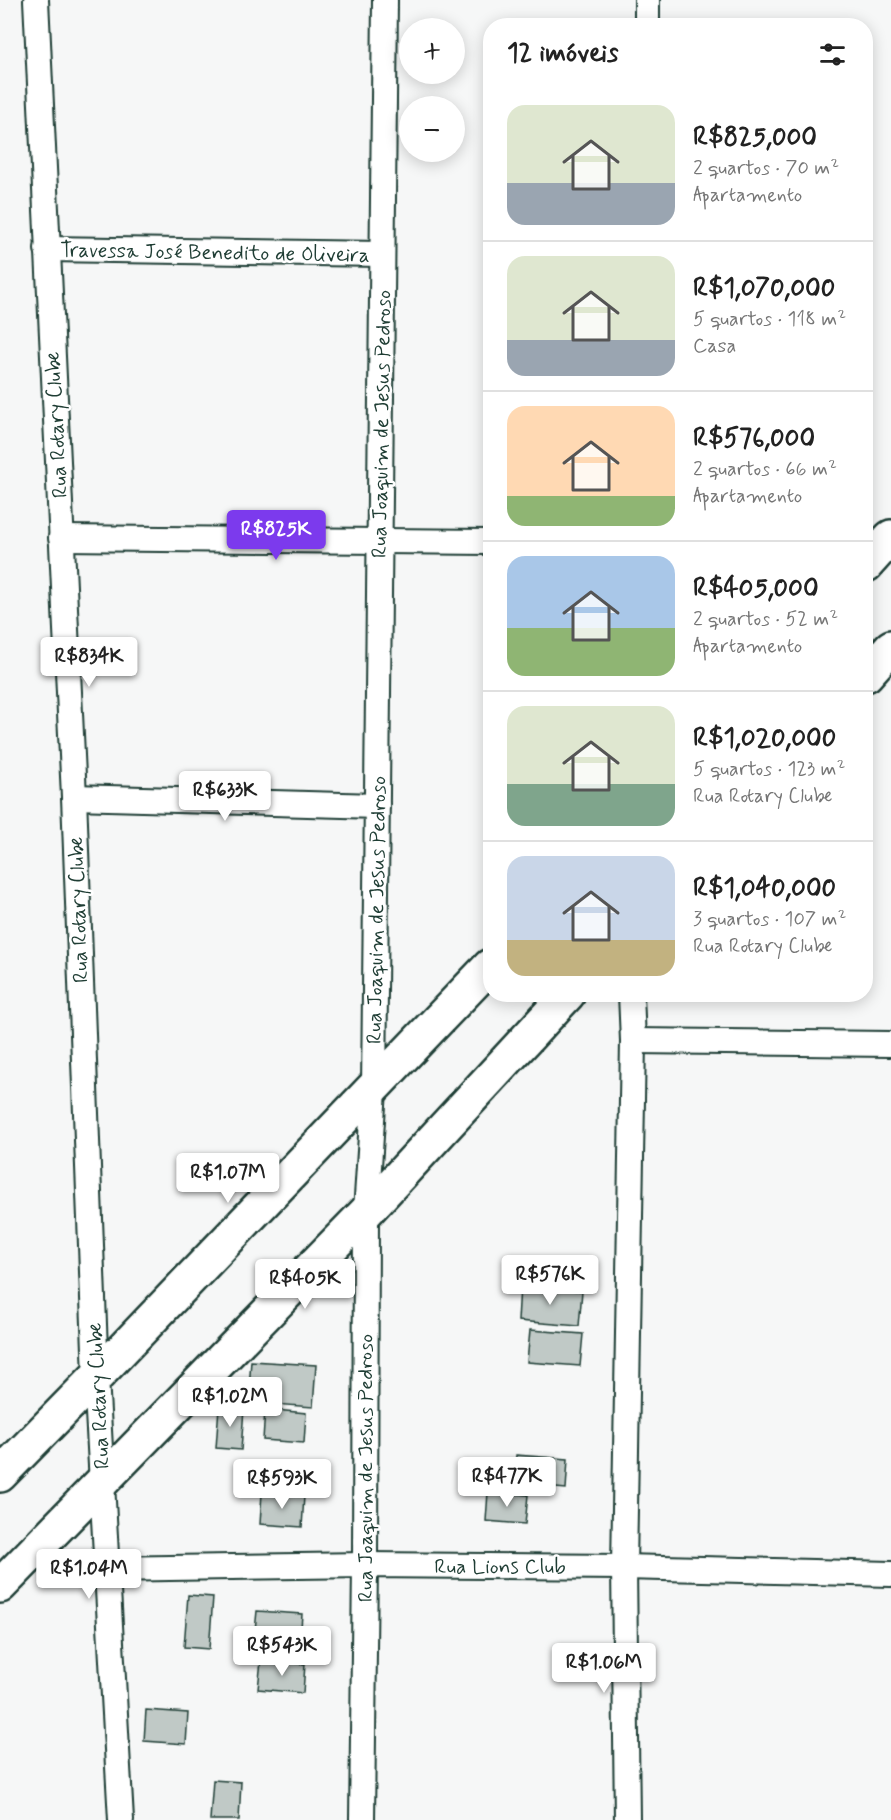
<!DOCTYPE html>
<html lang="pt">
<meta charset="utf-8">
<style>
body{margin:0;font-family:Mynerve,sans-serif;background:#f2f2f2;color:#222;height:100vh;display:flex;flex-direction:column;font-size:22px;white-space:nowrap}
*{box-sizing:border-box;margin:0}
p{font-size:20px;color:#767676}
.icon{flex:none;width:33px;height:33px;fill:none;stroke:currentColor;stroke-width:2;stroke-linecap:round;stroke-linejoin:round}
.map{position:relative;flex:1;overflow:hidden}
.sheet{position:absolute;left:483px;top:18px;width:390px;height:984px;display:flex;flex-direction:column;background:#fff;border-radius:24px;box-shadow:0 3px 15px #0003}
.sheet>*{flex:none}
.buttons{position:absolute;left:399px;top:18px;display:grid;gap:12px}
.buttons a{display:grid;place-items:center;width:66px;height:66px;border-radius:50%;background:#fff;box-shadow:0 3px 15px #0003;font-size:30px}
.price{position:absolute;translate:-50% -51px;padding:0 14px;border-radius:6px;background:#fff;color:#222;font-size:20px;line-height:39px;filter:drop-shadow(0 2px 3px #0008)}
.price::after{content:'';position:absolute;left:50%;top:36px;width:18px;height:14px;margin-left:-9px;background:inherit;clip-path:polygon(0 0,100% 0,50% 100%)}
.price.on{background:#7c3aed;color:#fff}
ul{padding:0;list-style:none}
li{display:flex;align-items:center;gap:18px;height:150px;padding:0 24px}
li+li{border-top:2px solid #e0e0e0}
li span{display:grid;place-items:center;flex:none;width:168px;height:120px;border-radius:18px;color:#555}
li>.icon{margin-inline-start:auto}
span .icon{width:72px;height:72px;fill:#fffc;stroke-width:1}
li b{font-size:26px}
h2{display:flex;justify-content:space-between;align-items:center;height:72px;padding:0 24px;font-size:26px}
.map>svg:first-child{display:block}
.building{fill:#c0c9c6;stroke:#1f3d34;stroke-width:1.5}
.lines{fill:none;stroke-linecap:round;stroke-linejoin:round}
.street-casing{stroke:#1f3d34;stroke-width:28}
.secondary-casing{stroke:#1f3d34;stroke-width:38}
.street{stroke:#fff;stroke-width:24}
.secondary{stroke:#fff;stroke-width:33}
.labels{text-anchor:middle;stroke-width:5;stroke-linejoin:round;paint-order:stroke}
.street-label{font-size:21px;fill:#1f3d34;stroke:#fff}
</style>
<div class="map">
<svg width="891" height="1820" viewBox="0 0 891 1820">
<rect width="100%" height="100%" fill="#f6f7f7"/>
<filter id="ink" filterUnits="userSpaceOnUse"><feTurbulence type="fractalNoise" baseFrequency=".0167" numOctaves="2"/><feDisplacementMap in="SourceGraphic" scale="12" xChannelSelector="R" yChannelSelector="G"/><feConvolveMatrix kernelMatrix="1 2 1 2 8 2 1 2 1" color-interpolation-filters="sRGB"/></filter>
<g filter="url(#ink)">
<g class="building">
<polygon points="520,1286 582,1291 579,1326 518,1321"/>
<polygon points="530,1330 583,1334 580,1366 527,1362"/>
<polygon points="251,1361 316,1365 313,1407 248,1402"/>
<polygon points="219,1407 244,1409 241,1450 216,1448"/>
<polygon points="265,1409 306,1413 304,1443 263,1440"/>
<polygon points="516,1455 568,1459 566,1489 514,1484"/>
<polygon points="488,1492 528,1495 525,1524 486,1521"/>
<polygon points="262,1493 304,1496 302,1527 260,1524"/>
<polygon points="188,1595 213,1597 209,1649 184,1647"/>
<polygon points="257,1611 302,1614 300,1643 254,1640"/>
<polygon points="261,1661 305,1664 303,1693 258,1689"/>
<polygon points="146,1710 188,1713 186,1744 144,1741"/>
<polygon points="213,1780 241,1782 239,1820 210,1820"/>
</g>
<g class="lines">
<defs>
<g id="street">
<polyline points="36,0 74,797 96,1377 121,1820"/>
<polyline points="647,26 647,0"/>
<polyline points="47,249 382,254"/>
<polyline points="61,538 490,542"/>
<polyline points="74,797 377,806"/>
<polyline points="633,1041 891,1044"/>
<polyline points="108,1569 365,1565 624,1567 891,1574"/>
<polyline points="362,1820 365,1565 366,1212 374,1090 385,0"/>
<polyline points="627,1820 624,1567 633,1041 631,994"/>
</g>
<g id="secondary">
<polyline points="866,565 891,537"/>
<polyline points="866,675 891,647"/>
<polyline points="0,1475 96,1377 490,966"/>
<polyline points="0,1586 366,1212 568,994"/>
</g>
</defs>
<use href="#street" class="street-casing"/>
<use href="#secondary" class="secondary-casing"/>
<use href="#street" class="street"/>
<use href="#secondary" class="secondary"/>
</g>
</g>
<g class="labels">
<g class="street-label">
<text transform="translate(215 252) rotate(1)" y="7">Travessa José Benedito de Oliveira</text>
<text transform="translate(381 424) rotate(-89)" y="7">Rua Joaquim de Jesus Pedroso</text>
<text transform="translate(56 425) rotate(-93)" y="7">Rua Rotary Clube</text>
<text transform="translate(78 910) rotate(-92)" y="7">Rua Rotary Clube</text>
<text transform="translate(376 910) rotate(-89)" y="7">Rua Joaquim de Jesus Pedroso</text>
<text transform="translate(98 1396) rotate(-93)" y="7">Rua Rotary Clube</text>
<text transform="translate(365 1468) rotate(-90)" y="7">Rua Joaquim de Jesus Pedroso</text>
<text x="500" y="1573">Rua Lions Club</text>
</g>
</g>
</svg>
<div class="buttons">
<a>+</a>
<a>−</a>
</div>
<b class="price on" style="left:276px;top:561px">R$825K</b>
<b class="price" style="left:89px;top:688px">R$834K</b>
<b class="price" style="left:225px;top:822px">R$633K</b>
<b class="price" style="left:228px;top:1204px">R$1.07M</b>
<b class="price" style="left:550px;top:1306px">R$576K</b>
<b class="price" style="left:305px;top:1310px">R$405K</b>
<b class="price" style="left:230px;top:1428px">R$1.02M</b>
<b class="price" style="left:507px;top:1508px">R$477K</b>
<b class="price" style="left:282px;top:1510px">R$593K</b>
<b class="price" style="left:89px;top:1600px">R$1.04M</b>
<b class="price" style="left:282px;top:1677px">R$543K</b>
<b class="price" style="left:604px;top:1694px">R$1.06M</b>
<section class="sheet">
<h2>12 imóveis<svg class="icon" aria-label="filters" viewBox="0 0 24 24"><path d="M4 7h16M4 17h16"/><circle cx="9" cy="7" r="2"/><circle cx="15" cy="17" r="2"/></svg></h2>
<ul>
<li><span style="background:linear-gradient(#dfe7d0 65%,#9aa5b1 0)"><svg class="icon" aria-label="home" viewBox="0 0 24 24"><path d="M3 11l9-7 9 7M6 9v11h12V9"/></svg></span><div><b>R$825,000</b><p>2 quartos · 70 m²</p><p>Apartamento</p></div></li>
<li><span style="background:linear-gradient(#dfe7d0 70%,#9aa5b1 0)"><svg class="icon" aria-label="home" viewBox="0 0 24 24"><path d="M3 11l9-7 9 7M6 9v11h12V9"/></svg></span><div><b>R$1,070,000</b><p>5 quartos · 118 m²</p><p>Casa</p></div></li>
<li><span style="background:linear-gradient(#ffd9b3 75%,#8fb573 0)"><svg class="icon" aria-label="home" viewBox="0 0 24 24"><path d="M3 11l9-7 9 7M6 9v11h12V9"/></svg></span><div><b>R$576,000</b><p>2 quartos · 66 m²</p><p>Apartamento</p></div></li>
<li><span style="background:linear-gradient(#a9c7e8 60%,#8fb573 0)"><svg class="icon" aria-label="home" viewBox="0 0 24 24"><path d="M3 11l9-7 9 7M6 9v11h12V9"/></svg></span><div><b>R$405,000</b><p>2 quartos · 52 m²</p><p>Apartamento</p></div></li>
<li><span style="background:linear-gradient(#dfe7d0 65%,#7fa58c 0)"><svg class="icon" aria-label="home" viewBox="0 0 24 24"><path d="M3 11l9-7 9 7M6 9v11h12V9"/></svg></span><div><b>R$1,020,000</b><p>5 quartos · 123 m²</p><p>Rua Rotary Clube</p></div></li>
<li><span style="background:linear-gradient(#c9d6e8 70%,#c2b280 0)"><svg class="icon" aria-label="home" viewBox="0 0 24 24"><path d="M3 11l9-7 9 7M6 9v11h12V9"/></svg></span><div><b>R$1,040,000</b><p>3 quartos · 107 m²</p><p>Rua Rotary Clube</p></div></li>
</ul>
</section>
</div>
